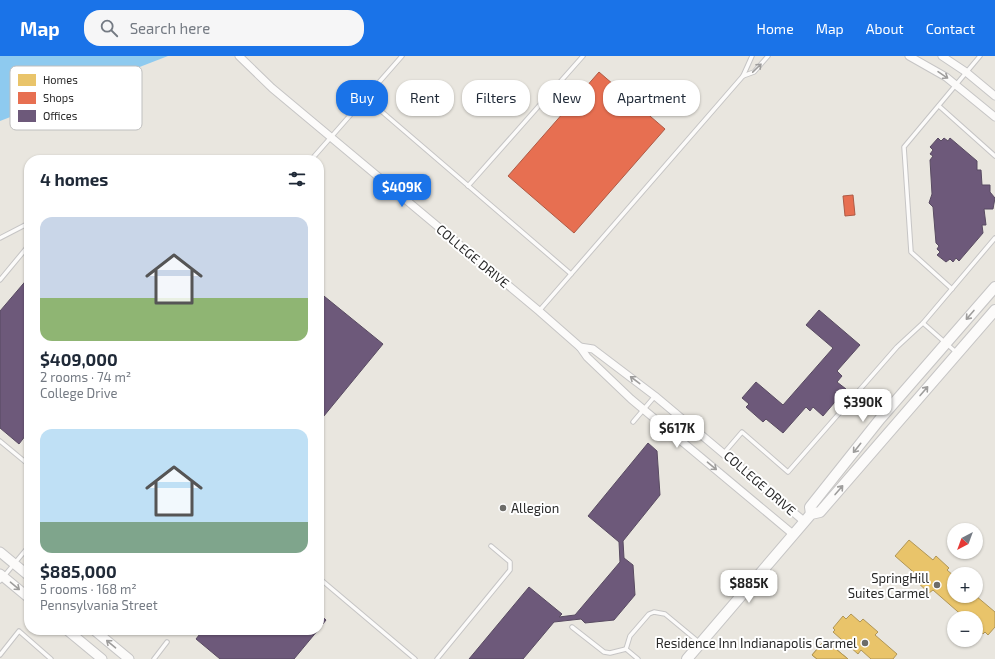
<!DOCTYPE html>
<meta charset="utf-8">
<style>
body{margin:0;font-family:"Exo 2",sans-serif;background:#f6f6f7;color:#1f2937;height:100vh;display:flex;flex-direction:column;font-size:15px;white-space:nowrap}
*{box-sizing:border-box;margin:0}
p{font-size:13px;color:#747a83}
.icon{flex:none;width:22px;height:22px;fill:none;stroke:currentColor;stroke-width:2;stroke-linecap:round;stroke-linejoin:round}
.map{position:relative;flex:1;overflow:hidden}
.side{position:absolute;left:24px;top:99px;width:300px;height:480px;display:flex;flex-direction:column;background:#fff;border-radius:16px;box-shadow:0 1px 3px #0004}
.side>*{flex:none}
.top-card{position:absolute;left:336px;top:24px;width:380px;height:36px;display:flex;gap:8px}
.needle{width:26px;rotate:221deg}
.fabs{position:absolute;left:947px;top:467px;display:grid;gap:8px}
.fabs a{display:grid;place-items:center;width:36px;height:36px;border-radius:50%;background:#fff;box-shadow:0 1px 3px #0004;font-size:20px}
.price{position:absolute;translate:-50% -34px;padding:0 9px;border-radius:8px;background:#fff;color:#222;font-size:13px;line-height:26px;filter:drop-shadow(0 1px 2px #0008)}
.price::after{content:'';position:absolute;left:50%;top:24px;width:12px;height:9px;margin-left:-6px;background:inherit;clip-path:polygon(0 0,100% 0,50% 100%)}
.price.selected{background:#1a73e8;color:#fff}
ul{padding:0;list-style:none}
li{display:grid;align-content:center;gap:8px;height:212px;padding:0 16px}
li span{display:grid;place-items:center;height:124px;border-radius:12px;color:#555}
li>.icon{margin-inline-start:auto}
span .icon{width:72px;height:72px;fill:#fffc;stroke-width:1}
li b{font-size:17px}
h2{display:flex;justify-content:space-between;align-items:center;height:48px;padding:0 16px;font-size:17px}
.chip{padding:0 14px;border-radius:16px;background:#fff;box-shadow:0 1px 3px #0004;font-size:14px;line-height:36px}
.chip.selected{background:#1a73e8;color:#fff}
header{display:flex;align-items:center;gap:24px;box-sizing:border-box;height:56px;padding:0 20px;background:#1a73e8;color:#fff}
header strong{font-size:19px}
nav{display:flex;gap:22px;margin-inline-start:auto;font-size:14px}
.search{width:280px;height:36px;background:#f6f6f7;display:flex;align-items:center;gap:10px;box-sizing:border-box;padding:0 14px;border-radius:16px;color:#747a83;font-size:15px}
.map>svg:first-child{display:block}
.water{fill:#8ecaef}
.homes{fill:#e9c46a;stroke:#b09657}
.shops{fill:#e76f51;stroke:#ae5a45}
.offices{fill:#6d597a;stroke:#594b62}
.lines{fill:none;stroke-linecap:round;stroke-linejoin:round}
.service-casing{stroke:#c6c5c5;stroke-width:5.5}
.minor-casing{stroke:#c6c5c5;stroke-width:9}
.tertiary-casing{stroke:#c6c5c5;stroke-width:11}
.secondary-casing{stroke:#c6c5c5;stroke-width:12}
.service{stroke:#fcfbfa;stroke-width:3.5}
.minor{stroke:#fcfbfa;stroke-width:7}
.tertiary{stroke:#fcfbfa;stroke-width:9}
.secondary{stroke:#fcfbfa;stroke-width:10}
.oneway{stroke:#9e9d9c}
.poi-dot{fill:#6d6c69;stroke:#fff;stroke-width:1.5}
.labels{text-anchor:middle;stroke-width:4;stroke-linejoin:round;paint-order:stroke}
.street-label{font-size:13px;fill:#2a2a2a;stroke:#fff}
.poi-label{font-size:13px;fill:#2a2a2a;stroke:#fff;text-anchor:end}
.key{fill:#fff;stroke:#bfbfbf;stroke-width:1}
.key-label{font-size:11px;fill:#2a2a2a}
</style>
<header>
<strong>Map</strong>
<div class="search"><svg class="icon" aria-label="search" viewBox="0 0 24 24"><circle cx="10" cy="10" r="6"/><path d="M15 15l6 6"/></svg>Search here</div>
<nav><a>Home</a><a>Map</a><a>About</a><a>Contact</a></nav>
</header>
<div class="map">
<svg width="995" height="603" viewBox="0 0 995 603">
<rect width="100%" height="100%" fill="#e9e6df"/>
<polygon class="water" points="0,0 168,0 0,65"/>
<g class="homes">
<polygon points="909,484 933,504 936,500 949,512 947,514 954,520 954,540 976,540 995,556 995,571 988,579 985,576 983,578 976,571 976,562 965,562 933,534 929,537 915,524 918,520 895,500"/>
<polygon points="851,558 860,566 863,563 878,576 875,579 897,598 893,603 871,603 861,594 858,598 833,576 835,574 833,572 843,560 846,563"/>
<polygon points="825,584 848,603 817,603 812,599"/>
<polygon points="825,584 848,603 817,603 812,599"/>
</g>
<g class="shops">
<polygon points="599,16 665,73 574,177 508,120"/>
<polygon points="853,139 855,159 845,160 843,140"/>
</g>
<g class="offices">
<polygon points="938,82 941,85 944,82 948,85 950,82 977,105 977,114 981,114 982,129 990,129 990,136 995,142 993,153 984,153 986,169 982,169 983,177 959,205 956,202 953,206 950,203 946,206 937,199 940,196 937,193 939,190 936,187 933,151 929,147 932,138 930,104 933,100 930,98 933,94 930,91"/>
<polygon points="29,221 29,375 19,388 0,372 0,255"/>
<polygon points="319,236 383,288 319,366"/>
<polygon points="819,254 860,289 837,315 842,320 837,326 846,333 823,360 813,351 810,355 806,351 783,377 766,363 763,366 746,351 749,348 742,342 756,326 783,349 833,292 806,269"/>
<polygon points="648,387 657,395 660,439 623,485 624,502 633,509 635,539 614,564 585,567 581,563 554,566 523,603 469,603 529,531 562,558 559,561 575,559 620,506 619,486 588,460"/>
<polygon points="319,558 326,564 319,573"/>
<polygon points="203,574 318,574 294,603 220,603 196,583"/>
</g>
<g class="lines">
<defs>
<g id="service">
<polyline points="743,20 754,16 768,0"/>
<polyline points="366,42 571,218"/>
<polyline points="939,50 995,100"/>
<polyline points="311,104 402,0"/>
<polyline points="468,130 583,0"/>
<polyline points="0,182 29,167"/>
<polyline points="0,224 29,189"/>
<polyline points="952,233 911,196 904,91 980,0"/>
<polyline points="539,255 743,20 752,0"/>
<polyline points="923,267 995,182"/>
<polyline points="633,366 655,340"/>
<polyline points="0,385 29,409"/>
<polyline points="724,397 742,376 788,416 897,291 923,267 957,297"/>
<polyline points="319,522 415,603"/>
<polyline points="0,525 29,490"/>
<polyline points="572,571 604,596 610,597 626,593 638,603"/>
<polyline points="626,593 630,580 649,558 654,556 665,558 700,587"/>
<polyline points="0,599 19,575 51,603"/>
<polyline points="154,603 167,586"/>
<polyline points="437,603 510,514 510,506 491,490"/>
</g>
<g id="minor">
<polyline points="239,0 272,32 539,255 580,291 587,301 631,343 794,479"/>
<polyline points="909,0 946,21 995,61"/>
<polyline points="942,0 966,16 995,40"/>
<polyline points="580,291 593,293 655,340 805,466"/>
</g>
<g id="tertiary">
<polyline points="0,496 29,520"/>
<polyline points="0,518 29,542"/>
<polyline points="67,574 102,603"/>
<polyline points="94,574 129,603"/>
</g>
<g id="secondary">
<polyline points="811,458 810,451 880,363 995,231"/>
<polyline points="687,603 811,458 820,456 995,254"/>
</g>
</defs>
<use href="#service" class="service-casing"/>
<use href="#minor" class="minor-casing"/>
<use href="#tertiary" class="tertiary-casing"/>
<use href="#secondary" class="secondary-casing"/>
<use href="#service" class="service"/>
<use href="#minor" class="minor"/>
<use href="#tertiary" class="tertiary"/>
<use href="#secondary" class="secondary"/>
</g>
<defs><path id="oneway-shaft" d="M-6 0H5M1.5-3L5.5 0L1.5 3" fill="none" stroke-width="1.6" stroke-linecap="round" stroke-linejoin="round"/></defs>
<g class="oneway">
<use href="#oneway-shaft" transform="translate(757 12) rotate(-44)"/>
<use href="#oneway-shaft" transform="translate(943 19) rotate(34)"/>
<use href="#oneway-shaft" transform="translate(970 259) rotate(131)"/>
<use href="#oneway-shaft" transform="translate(635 324) rotate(-143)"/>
<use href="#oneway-shaft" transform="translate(924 335) rotate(-49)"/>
<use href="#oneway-shaft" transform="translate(857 392) rotate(129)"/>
<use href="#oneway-shaft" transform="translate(712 410) rotate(40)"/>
<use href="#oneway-shaft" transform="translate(839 434) rotate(-49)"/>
<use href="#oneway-shaft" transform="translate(15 530) rotate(40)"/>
<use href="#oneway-shaft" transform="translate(111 588) rotate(-140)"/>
</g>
<g class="poi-dot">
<circle cx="503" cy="452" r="4"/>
<circle cx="937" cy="529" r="4"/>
<circle cx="865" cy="587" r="4"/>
</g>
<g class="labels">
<g class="street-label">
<text transform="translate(473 200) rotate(40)" y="5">COLLEGE DRIVE</text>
<text transform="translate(760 427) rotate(41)" y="5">COLLEGE DRIVE</text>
</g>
<g class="poi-label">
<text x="511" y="457" text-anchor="start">Allegion</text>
<text x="929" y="527">SpringHill<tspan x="929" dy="15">Suites Carmel</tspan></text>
<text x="857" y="592">Residence Inn Indianapolis Carmel</text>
</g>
</g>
<rect x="10" y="10" width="132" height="64" rx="6" class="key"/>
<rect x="18" y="18" width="18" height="12" fill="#e9c46a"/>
<rect x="18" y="36" width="18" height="12" fill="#e76f51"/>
<rect x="18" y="54" width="18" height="12" fill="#6d597a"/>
<g class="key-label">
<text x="43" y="28">Homes</text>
<text x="43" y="46">Shops</text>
<text x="43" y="64">Offices</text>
</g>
</svg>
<div class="fabs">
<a><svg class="needle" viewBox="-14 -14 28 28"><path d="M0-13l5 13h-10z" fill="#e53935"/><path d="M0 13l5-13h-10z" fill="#747a83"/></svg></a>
<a>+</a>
<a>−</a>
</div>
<b class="price selected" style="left:402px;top:152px">$409K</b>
<b class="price" style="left:863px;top:367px">$390K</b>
<b class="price" style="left:677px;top:393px">$617K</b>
<b class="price" style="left:749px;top:548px">$885K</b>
<div class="top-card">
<a class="chip selected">Buy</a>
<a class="chip">Rent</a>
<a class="chip">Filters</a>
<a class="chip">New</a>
<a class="chip">Apartment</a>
</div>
<section class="side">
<h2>4 homes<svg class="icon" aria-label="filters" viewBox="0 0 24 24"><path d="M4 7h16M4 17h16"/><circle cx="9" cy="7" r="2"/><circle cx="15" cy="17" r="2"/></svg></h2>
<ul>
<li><span style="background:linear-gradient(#c9d6e8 65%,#8fb573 0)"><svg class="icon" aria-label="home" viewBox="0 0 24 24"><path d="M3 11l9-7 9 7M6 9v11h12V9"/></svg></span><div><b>$409,000</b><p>2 rooms · 74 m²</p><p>College Drive</p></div></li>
<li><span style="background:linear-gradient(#bfe0f5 75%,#7fa58c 0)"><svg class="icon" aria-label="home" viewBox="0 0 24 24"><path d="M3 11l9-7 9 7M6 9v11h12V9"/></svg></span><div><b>$885,000</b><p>5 rooms · 168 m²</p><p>Pennsylvania Street</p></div></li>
</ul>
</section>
</div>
